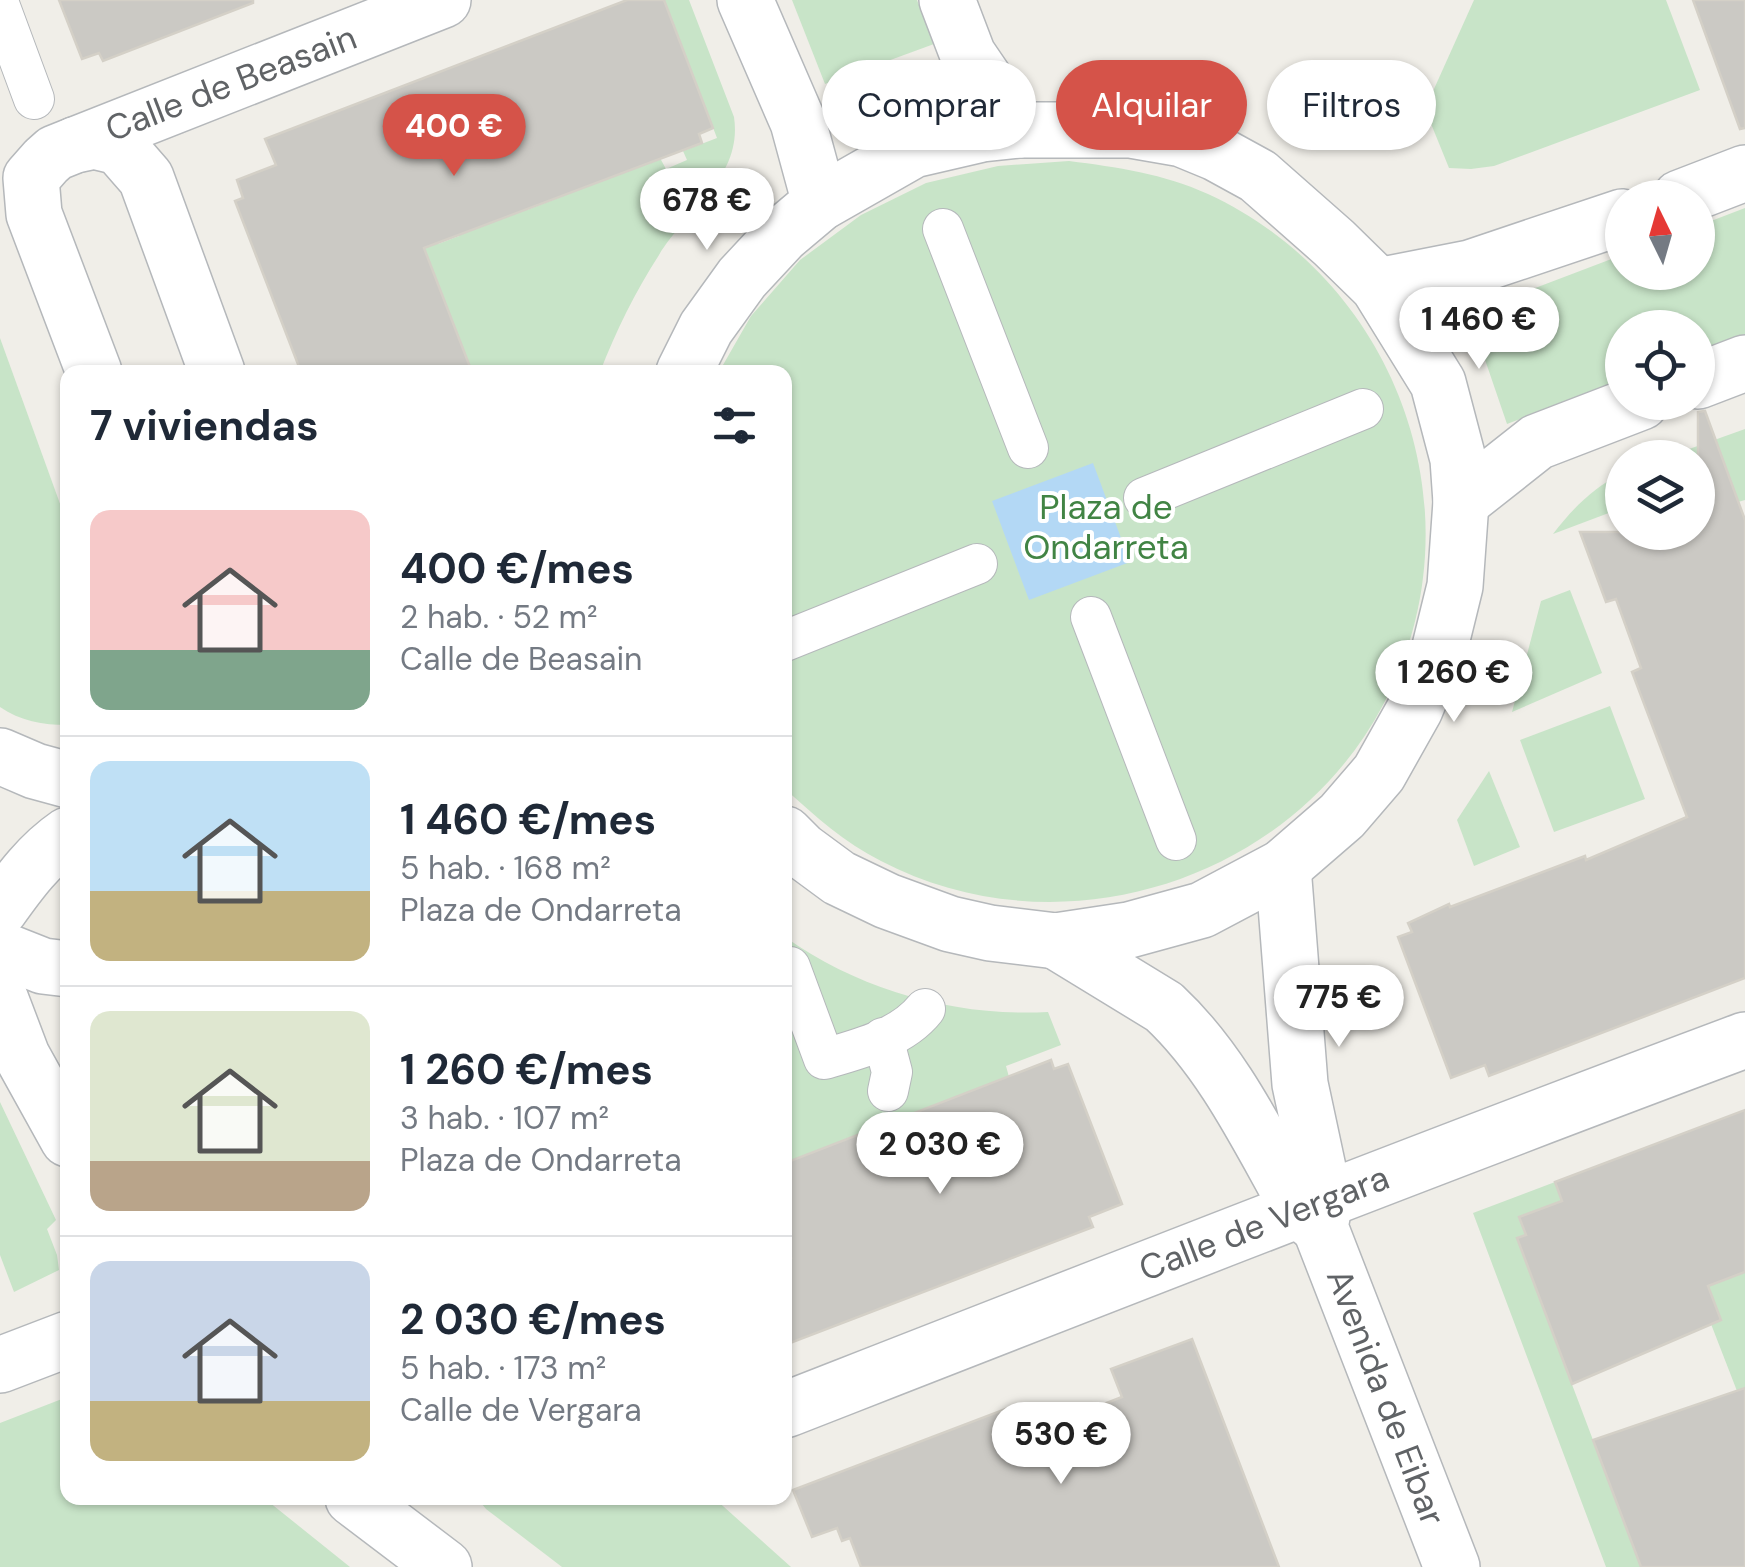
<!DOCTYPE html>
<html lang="es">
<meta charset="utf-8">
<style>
body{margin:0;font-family:"DM Sans",sans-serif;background:#f6f6f7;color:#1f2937;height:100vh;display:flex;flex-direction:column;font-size:38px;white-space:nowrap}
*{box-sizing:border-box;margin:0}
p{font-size:32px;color:#747a83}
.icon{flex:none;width:55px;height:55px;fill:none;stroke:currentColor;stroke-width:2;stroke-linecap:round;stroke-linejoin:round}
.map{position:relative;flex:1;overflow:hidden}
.sheet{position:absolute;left:60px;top:365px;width:732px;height:1140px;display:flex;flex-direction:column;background:#fff;border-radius:20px;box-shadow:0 2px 8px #0004}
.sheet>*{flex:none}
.guide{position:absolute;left:822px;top:60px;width:772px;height:90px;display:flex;gap:20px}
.needle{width:65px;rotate:355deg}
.controls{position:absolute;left:1605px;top:180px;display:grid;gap:20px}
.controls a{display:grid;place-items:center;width:110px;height:110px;border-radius:50%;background:#fff;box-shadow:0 2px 8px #0004;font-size:50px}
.price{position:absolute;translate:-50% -85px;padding:0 22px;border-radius:35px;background:#fff;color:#222;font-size:32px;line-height:65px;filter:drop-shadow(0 2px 5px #0008)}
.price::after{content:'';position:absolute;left:50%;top:60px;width:30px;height:22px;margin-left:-15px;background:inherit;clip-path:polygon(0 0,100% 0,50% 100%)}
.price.on{background:#d55349;color:#fff}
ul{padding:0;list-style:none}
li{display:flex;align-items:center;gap:30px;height:250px;padding:0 30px}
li+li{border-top:2px solid #e0e1e3}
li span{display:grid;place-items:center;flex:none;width:280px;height:200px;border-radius:20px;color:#555}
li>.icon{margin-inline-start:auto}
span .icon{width:120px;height:120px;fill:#fffc;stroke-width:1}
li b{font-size:42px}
h2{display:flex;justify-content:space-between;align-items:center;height:120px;padding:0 30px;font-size:42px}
.tag{padding:0 35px;border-radius:45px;background:#fff;box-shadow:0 2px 8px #0004;font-size:35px;line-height:90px}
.tag.on{background:#d55349;color:#fff}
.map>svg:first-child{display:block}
.green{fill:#c8e4c8}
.water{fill:#b3d8f5}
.building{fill:#cbc9c4;stroke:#d4d0c7;stroke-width:2.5}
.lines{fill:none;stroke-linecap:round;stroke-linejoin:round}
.pedestrian-casing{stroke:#b5b8bb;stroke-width:42}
.minor-casing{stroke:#b5b8bb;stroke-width:58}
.tertiary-casing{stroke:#b5b8bb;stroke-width:58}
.pedestrian{stroke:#fff;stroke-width:40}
.minor{stroke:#fff;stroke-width:55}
.tertiary{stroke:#fff;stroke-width:55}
.labels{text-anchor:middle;stroke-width:8;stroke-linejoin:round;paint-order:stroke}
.street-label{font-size:35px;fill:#606366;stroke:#fff}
.park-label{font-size:35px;fill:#418444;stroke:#fff}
</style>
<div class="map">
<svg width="1745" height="1567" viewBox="0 0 1745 1567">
<rect width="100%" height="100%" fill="#f0eee8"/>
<g class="green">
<path d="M664 0H689L734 117C743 177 687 209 659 255 635 292 616 331 600 372H472L406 222 429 223 438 244 459 236 456 225 523 200 527 210 571 193 635 157 639 167 660 158 666 169 687 160 683 151 717 138Z"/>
<polygon points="792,0 917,0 934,44 825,84"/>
<polygon points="1474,0 1666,0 1700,90 1494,166 1471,169 1449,168 1425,109"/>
<path d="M1069 161C1117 167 1164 174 1208 194 1400 283 1483 517 1383 705 1289 883 1059 954 881 861 845 843 815 816 785 789V372H719L751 316 800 260 861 215 926 183 998 166Z"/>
<polygon points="1745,208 1745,334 1698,352 1698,328 1622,328 1622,380 1507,424 1469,313 1622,255 1622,272 1698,272 1698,226"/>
<path d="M0 338 67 523V725C43 725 20 721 0 707Z"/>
<polygon points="1745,429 1745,500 1738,502 1726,469 1698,479 1698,458 1664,458"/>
<path d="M1622 473V508L1553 534C1573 508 1593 488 1622 473Z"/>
<polygon points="1570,590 1602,673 1512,712 1541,601"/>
<polygon points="1610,706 1645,799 1554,832 1520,740"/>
<polygon points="1489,771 1520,847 1474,866 1457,820"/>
<path d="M785 937C861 991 956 1017 1048 1012L1061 1045 1006 1066 1009 1077 812 1163 808 1154 785 1162Z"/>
<polygon points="0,1102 56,1220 47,1229 57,1255 59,1270 14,1292 0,1255"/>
<polygon points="1555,1182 1562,1201 1519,1217 1526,1235 1517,1239 1641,1567 1606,1567 1473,1213"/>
<polygon points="1745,1272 1745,1388 1737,1391 1711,1324 1721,1320 1708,1286"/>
<polygon points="67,1397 68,1498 264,1498 350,1567 0,1567 0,1423"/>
<polygon points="477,1498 714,1498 791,1567 562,1567 486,1509"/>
</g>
<polygon class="water" points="1093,463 1130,562 1029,600 992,501"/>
<g class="building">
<polygon points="59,0 253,0 253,3 103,61 99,53 82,59"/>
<polygon points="627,0 664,0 713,128 699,134 702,143 424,248 472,372 301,372 235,201 243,198 237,180 276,165 265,139"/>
<polygon points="1693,0 1745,0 1745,128 1740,129"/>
<polygon points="1705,411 1745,520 1745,978 1489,1076 1485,1065 1451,1078 1398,937 1412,932 1408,923 1449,904 1450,907 1585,856 1586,860 1687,817 1632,672 1641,668 1616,599 1606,602 1580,532 1698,532 1698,412"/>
<polygon points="1051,1060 1054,1069 1068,1064 1122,1204 1089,1217 1093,1227 785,1345 785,1260 791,1258 785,1241 785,1163"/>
<polygon points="1745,1110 1745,1272 1708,1286 1721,1320 1572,1384 1517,1238 1526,1235 1519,1217 1562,1201 1555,1182"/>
<polygon points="1192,1339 1279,1567 861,1567 850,1538 842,1541 837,1528 812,1537 793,1490 1008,1408 1019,1437 1122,1397 1111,1369"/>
<polygon points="1745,1388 1745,1567 1641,1567 1593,1440"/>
</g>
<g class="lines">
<defs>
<g id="pedestrian">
<polyline points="0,7 34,99"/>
<polyline points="943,229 1028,448"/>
<polyline points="1144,498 1363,409"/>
<polyline points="1091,617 1176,840"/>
<polyline points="785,641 977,564"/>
<path d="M790 967 824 1059C859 1049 902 1038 925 1009"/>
<polyline points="883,1038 892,1072 888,1091"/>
</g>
<g id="minor">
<polyline points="745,0 798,122 820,203"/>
<polyline points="947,0 968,55 1019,130"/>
<polyline points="75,145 443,0"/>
<polyline points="94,372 34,214 31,178 46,161 55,153 75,145 94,141 119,147 146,178 217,372"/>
<polyline points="1283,867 1300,1084 1325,1201 1320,1227 1452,1567"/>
<path d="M1056 941 1164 1007C1224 1063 1260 1141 1300 1211L1320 1227"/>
<polyline points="0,1365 68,1339"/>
<path d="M785 1410C1105 1285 1424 1160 1745 1040"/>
</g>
<g id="tertiary">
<polyline points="1680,198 1745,173"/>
<polyline points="1378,286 1470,268 1622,217"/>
<polyline points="684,372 706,328 742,278 782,235 820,203 913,150 982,134 1019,130 1130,130 1182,139 1216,153 1258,176 1334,243 1378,286 1438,383 1458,459 1461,502 1455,586 1439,651 1415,709 1379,773 1342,816 1283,867 1202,910 1129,930 1056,941 990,933 950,924 887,901 839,878 801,850 785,834"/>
<polyline points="1698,381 1745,363"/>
<polyline points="1461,502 1537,442 1641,402"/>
<polyline points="0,756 35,771 68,780"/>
<path d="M0 909C20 881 39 855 68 835"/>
<polyline points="0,949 43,966 68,969"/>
<polyline points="0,998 22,1056 68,1139"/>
<polyline points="353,1498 444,1567"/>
</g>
</defs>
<use href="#pedestrian" class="pedestrian-casing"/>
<use href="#minor" class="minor-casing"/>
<use href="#tertiary" class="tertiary-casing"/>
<use href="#pedestrian" class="pedestrian"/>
<use href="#minor" class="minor"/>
<use href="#tertiary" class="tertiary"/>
</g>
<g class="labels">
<g class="street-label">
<text transform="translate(231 83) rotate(-21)" y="12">Calle de Beasain</text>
<text transform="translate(1264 1223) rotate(-21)" y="12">Calle de Vergara</text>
<text transform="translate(1386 1397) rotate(69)" y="12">Avenida de Eibar</text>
</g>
<g class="park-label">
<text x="1106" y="519">Plaza de<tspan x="1106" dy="40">Ondarreta</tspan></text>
</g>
</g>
</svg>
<div class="controls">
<a><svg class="needle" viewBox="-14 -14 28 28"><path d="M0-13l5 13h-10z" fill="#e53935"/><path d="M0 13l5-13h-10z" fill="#747a83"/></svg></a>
<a><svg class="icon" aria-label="locate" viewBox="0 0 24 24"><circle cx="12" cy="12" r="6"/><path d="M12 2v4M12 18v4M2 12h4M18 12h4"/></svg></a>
<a><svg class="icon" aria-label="layers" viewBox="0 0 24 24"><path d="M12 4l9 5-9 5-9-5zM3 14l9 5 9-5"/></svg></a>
</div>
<b class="price on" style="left:454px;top:179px">400 €</b>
<b class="price" style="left:707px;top:253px">678 €</b>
<b class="price" style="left:1479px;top:372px">1 460 €</b>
<b class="price" style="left:1454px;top:725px">1 260 €</b>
<b class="price" style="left:1339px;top:1050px">775 €</b>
<b class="price" style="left:940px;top:1197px">2 030 €</b>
<b class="price" style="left:1061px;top:1487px">530 €</b>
<div class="guide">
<a class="tag">Comprar</a>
<a class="tag on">Alquilar</a>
<a class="tag">Filtros</a>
</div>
<section class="sheet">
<h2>7 viviendas<svg class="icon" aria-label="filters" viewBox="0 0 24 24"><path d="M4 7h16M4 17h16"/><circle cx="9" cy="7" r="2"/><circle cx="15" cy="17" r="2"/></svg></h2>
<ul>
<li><span style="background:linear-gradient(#f6c9c9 70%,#7fa58c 0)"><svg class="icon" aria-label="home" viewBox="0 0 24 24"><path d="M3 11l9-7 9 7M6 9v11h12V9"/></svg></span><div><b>400 €/mes</b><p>2 hab. · 52 m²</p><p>Calle de Beasain</p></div></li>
<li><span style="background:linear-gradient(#bfe0f5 65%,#c2b280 0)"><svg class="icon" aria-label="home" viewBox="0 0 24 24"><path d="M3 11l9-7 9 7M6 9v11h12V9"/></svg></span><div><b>1 460 €/mes</b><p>5 hab. · 168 m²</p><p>Plaza de Ondarreta</p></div></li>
<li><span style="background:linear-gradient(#dfe7d0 75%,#b9a48a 0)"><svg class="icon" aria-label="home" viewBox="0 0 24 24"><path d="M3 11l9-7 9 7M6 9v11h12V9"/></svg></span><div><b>1 260 €/mes</b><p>3 hab. · 107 m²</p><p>Plaza de Ondarreta</p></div></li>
<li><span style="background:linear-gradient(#c9d6e8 70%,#c2b280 0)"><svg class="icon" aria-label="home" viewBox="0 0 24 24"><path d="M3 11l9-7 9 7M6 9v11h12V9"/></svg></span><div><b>2 030 €/mes</b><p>5 hab. · 173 m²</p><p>Calle de Vergara</p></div></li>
</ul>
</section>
</div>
